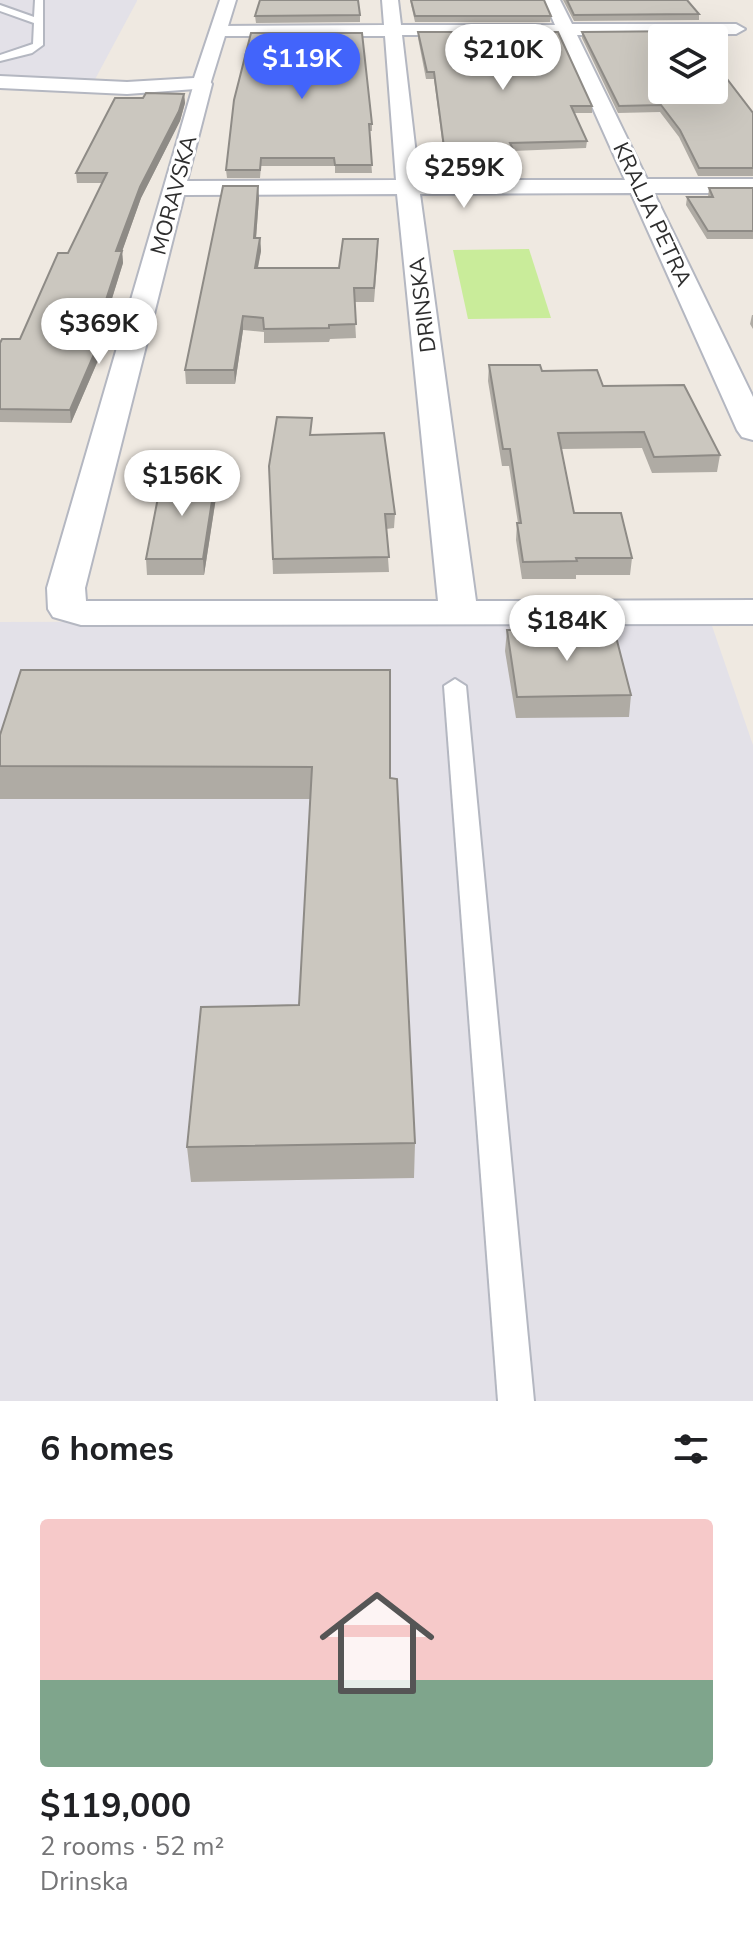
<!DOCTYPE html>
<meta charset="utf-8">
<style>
body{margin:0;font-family:"Nunito Sans",sans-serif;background:#f6f6f6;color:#202124;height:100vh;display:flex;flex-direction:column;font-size:30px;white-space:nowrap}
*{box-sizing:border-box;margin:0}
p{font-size:26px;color:#757577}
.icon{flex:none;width:44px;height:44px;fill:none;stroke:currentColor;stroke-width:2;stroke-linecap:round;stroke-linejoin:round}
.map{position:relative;height:1401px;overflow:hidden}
.sheet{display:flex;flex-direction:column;background:#fff;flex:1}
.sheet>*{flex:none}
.buttons{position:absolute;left:648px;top:24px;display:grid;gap:16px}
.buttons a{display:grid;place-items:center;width:80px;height:80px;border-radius:8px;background:#fff;box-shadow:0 8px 32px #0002;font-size:40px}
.price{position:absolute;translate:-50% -68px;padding:0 18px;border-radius:28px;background:#fff;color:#222;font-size:26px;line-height:52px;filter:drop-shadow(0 2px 4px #0008)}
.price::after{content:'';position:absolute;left:50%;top:48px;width:24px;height:18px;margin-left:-12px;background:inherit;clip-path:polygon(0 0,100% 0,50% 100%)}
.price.selected{background:#4264fb;color:#fff}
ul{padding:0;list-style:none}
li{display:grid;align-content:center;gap:16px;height:424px;padding:0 40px}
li+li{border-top:2px solid #e0e0e0}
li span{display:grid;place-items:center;height:248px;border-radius:8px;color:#555}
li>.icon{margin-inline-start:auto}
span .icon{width:144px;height:144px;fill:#fffc;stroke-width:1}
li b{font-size:34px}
h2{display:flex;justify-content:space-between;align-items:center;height:96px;padding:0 40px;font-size:34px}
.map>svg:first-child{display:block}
.industrial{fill:#e3e1e8}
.pitch{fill:#c9ec9a}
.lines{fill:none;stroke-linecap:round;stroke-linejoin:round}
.service-casing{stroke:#b4b7c1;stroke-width:4}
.minor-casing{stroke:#b4b7c1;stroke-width:4}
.tertiary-casing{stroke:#b4b7c1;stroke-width:4}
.service{fill:#fff;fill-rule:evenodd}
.minor{fill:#fff;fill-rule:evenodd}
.tertiary{fill:#fff;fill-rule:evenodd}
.wall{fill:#afaba4}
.shaded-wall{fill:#8e8b86}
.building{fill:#cbc7bf;stroke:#8e8b86;stroke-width:2}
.labels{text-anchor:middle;stroke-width:6;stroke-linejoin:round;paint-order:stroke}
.far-street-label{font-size:22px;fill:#2e2e2e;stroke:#fff}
</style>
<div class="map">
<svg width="753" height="1401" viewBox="0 0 753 1401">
<rect width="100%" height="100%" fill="#efe9e1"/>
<g class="industrial">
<polygon points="0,0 137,0 137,1 93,83 0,76"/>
<polygon points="710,620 753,745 753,1401 0,1401 0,622"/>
</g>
<polygon class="pitch" points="529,249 551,318 468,319 453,250"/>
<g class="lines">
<defs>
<g id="service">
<polygon points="35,0 43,0 43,45 32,53 0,61 0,55 33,44 34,23 0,11 0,5 34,17"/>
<polygon points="455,679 466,686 534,1401 498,1401 444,686"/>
</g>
<path id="minor" d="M382 0H398L401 25H555L544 0H560L572 24H736L745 29 736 34 577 35 647 179H753V193H654L753 397V440L742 437 737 430 631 193 420 194 476 601 753 600V624L81 625 53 617 48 609 47 588 195 80H209L212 84 187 181 396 180 385 36H220L211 31 220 26 384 25ZM402 35H560L625 180H419ZM397 194 438 601H86L85 588 184 195Z"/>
<polygon id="tertiary" points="220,0 236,0 209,88 127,94 0,88 0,76 127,82 194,78"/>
</defs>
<use href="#service" class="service-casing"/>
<use href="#minor" class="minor-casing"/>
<use href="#tertiary" class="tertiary-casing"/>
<use href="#service" class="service"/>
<use href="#minor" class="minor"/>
<use href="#tertiary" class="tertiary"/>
</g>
<g class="wall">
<polygon points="410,0 544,0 551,16 550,22 415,22"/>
<polygon points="563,0 687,0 699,14 699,20 574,21"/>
<polygon points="360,15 360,22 256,23 255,16"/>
<polygon points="418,32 592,106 592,113 574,113 587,141 586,148 513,151 519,162 518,170 446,170 434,79 426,79 418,38"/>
<polygon points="582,32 753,113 753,176 698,176 679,137 660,112 618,113 582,38"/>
<polygon points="251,33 372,124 372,131 369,131 372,173 335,173 335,166 261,166 260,178 227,178 226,170"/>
<polygon points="184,94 185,103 180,121 141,198 122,251 123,263 109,308 115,321 71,423 0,422 0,343 20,339 68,253 102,183 77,183 76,173"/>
<polygon points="709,188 753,188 753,239 707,239 686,205 687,197 708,197"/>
<polygon points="259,198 256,238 260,238 261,251 258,268 339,268 378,252 374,302 354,302 356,338 330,339 329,342 264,343 264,332 243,330 235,384 186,384 185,370"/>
<polygon points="752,315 753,315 753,329 750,324"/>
<polygon points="489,365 542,371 603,386 720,455 717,472 652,473 642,448 561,449 574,513 632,558 630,575 576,575 576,579 522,579 516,540 517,523 518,523 509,466 502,466 488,381"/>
<polygon points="312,435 395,514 394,528 386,529 389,572 273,574 269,466"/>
<polygon points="217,491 204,575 147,575 146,559"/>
<polygon points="507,630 631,695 629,717 516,718 505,651"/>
<polygon points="21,670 390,778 415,1143 414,1178 191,1182 187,1147 299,1005 310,799 0,799 0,735"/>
</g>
<g class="shaded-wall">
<polygon points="184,94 185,103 180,121 141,198 118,263 116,251 140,187"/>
<polygon points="258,186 259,198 255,251 254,238"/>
<polygon points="260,238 261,251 255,281 255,268"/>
<polygon points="122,251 123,263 105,321 103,309"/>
<polygon points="114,308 115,321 71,423 70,410"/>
<polygon points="243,316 243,330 235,384 234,370"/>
<polygon points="216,475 217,491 204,575 203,559"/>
</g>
<g class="building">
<polygon points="260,0 358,0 360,15 255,16"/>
<polygon points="411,0 544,0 551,16 415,16"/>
<polygon points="567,0 687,0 699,14 574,15"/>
<polygon points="690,31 696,38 662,38 662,90 714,90 714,62 753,113 753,168 699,168 680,130 661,105 619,106 582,32"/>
<polygon points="418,32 558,32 592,106 571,106 587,141 510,143 519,162 446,162 434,72 427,72"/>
<polygon points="251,33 362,33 372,124 369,124 372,165 335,165 334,158 261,158 260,170 226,170 234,100"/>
<polygon points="146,93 184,94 179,111 140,187 116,251 122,251 103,309 114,308 70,410 0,409 0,343 2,339 20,339 58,253 68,253 107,173 76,173 115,98 143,98"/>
<polygon points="223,186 258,186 254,238 260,238 255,268 339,268 343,239 378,239 374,288 354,288 356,324 329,325 329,328 264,329 263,318 243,316 234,370 185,370"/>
<polygon points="709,188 753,188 753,231 708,231 687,197 713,197"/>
<polygon points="489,365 540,365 542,371 597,370 603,386 684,385 720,455 654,457 644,432 558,433 574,513 621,513 632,558 576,558 577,561 523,562 517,523 521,523 510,449 503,449"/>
<polygon points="277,417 312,418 310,435 384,433 395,514 385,514 389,557 273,559 269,466"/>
<polygon points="216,475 203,559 146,559 162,477"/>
<polygon points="614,629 631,695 517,697 507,630"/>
<polygon points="21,670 390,670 390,778 397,779 415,1143 187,1147 201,1007 299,1005 312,767 0,766 0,735"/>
</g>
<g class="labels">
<g class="far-street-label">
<text transform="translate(173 195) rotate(-75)" y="8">MORAVSKA</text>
<text transform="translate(653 214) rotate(65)" y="8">KRALJA PETRA</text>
<text transform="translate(422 305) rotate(-97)" y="8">DRINSKA</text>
</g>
</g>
</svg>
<div class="buttons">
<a><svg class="icon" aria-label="layers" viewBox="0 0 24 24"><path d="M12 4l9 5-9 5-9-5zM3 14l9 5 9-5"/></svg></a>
</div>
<b class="price" style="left:503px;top:92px">$210K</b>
<b class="price selected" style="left:302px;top:101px">$119K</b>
<b class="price" style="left:464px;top:210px">$259K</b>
<b class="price" style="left:99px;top:366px">$369K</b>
<b class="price" style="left:182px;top:518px">$156K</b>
<b class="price" style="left:567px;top:663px">$184K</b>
</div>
<section class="sheet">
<h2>6 homes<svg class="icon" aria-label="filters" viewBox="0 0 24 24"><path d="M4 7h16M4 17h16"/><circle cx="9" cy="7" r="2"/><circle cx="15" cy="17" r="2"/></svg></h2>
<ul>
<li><span style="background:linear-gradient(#f6c9c9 65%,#7fa58c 0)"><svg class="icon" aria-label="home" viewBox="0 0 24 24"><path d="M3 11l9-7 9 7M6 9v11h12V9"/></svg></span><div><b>$119,000</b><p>2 rooms · 52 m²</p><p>Drinska</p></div></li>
</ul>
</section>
